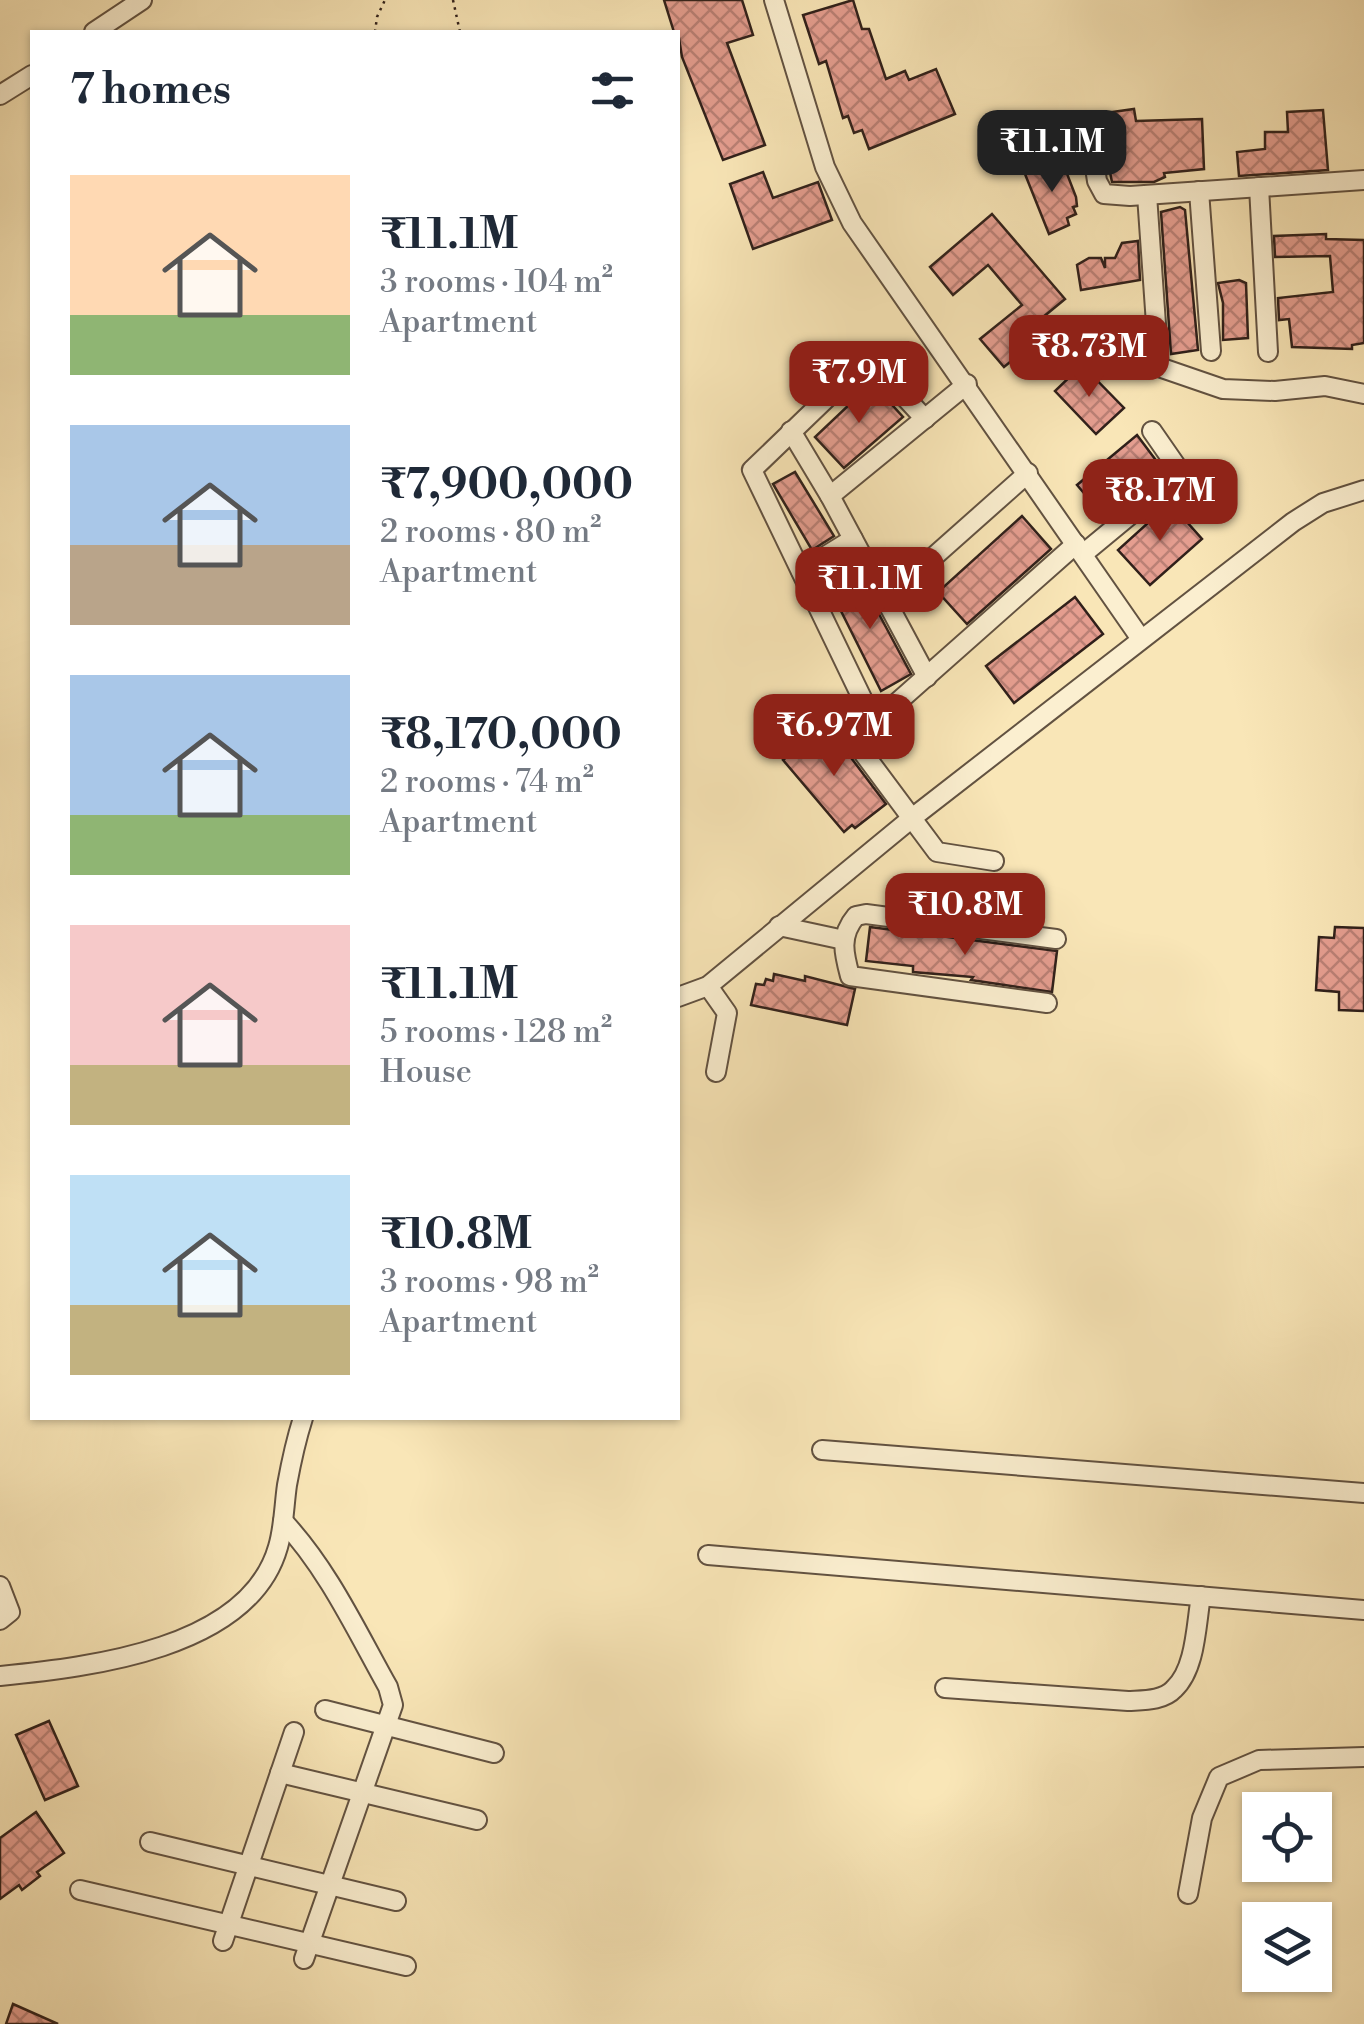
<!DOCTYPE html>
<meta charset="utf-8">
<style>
body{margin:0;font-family:"Libre Bodoni",serif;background:#f2f2f3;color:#1f2937;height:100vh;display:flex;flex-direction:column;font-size:38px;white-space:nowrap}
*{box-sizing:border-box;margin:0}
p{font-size:32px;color:#747a83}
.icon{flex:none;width:55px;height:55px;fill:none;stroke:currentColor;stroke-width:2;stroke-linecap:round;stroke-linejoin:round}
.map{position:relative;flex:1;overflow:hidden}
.side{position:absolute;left:30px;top:30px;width:650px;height:1390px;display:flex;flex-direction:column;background:#fff;border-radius:0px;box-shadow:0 2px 8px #0004}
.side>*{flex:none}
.buttons{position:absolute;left:1242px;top:1792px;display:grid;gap:20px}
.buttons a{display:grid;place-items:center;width:90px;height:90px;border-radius:0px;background:#fff;box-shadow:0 2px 8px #0004;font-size:50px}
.price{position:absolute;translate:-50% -85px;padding:0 22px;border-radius:20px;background:#8f2418;color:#fff;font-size:32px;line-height:65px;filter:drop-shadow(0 2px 5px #0008)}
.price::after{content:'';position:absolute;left:50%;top:60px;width:30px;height:22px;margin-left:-15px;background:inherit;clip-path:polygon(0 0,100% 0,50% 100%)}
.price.on{background:#222;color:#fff}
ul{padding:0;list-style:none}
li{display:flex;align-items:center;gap:30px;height:250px;padding:0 40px}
li span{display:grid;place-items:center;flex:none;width:280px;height:200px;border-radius:0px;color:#555}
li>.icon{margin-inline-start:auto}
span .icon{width:120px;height:120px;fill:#fffc;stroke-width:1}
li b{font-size:42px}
h2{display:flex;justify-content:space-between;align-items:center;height:120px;padding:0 40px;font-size:42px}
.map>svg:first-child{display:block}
.building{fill:url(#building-cross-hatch);stroke:#30201a;stroke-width:2.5}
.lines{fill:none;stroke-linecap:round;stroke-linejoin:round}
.minor-casing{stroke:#625241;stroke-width:22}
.path{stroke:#30201a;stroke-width:2.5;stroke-dasharray:2.5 5;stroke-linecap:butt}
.minor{stroke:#fbefd0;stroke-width:18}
</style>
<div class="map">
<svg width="1364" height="2024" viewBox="0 0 1364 2024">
<defs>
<pattern id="building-cross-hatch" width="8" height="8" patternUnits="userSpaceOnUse" patternTransform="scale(2.5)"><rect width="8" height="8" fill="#e59e90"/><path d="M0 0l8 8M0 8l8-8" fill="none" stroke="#ba8075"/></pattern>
</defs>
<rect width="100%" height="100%" fill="#f9e6b7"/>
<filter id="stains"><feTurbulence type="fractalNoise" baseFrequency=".002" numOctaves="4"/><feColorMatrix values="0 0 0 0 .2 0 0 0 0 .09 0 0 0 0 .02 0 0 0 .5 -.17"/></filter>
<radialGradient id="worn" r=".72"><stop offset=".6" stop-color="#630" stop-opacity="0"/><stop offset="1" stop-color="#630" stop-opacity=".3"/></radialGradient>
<g class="building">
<polygon points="664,0 742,0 753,35 727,43 765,145 723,160 682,57 678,32 674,32"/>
<polygon points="853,0 862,29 869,29 886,79 905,71 909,80 936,69 955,114 869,149 862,130 854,133 848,116 843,118 826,61 819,64 803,15"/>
<polygon points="1134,109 1136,121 1202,119 1204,169 1164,173 1165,177 1154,182 1112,182 1098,114"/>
<polygon points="1323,110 1328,170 1239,176 1237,152 1265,149 1265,132 1288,132 1287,112"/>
<polygon points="1078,141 1080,154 1052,159 1050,149"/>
<polygon points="1039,161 1041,166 1045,165 1050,170 1064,166 1076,197 1077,206 1073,207 1076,214 1067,218 1069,225 1049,234 1023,169"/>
<polygon points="763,172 773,198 818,182 832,220 753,249 730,184"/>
<polygon points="1180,207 1185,210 1198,350 1171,354 1161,212"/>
<polygon points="992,214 1065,299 1042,318 1051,328 1004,367 980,339 1022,305 988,265 953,295 930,267"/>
<polygon points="1326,234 1326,239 1364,240 1364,343 1352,345 1352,349 1292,347 1289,319 1279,320 1278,298 1333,292 1330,256 1275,257 1274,236"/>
<polygon points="1138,241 1140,280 1081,290 1077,265 1089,258 1101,258 1105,268 1105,258 1115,258 1122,243"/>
<polygon points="1239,280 1246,283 1248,338 1223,340 1223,303 1218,283"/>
<polygon points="1082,365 1124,408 1096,434 1055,391"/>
<polygon points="872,383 903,417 844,468 815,437"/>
<polygon points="1137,435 1164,471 1106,519 1077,485"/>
<polygon points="795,472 834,536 812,550 773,484"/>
<polygon points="1170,503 1202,539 1150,585 1118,550"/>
<polygon points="1022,516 1051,549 967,624 938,592"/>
<polygon points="857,573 911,674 881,691 829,587"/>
<polygon points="1075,597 1103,634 1014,703 986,666"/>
<polygon points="827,726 886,804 855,828 852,825 844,832 783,760 794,751 792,747"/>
<polygon points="870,927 1057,951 1052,992 971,980 973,977 913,972 913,966 866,961"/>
<polygon points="1335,927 1364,928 1364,1011 1339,1010 1339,992 1316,990 1319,937 1334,938"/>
<polygon points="774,974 805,981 805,976 855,989 847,1025 751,1005 756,984 764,985 766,979 773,981"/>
<polygon points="49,1721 78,1786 45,1800 16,1735"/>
<polygon points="36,1812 64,1853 37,1872 40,1876 22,1890 19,1885 0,1899 0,1838"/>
<polygon points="13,2004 58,2024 6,2024"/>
</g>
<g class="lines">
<defs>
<g id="minor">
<polyline points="774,0 825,167 852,223 1141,639"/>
<polyline points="94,32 142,0"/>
<polyline points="0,95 32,75"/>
<polyline points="1088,121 1097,181 1104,194 1130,196 1364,180"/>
<polyline points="1259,187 1268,352"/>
<polyline points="1199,191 1211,351"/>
<polyline points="1147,195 1159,367 1223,389 1275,391 1325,386 1364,394"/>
<polyline points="925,419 879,369 859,367 752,470 874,723 1076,544"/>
<polyline points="791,431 830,496 927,677"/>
<polyline points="1152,431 1204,506"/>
<polyline points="830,496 967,384"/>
<polyline points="1083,554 1181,473"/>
<polyline points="801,571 853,539"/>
<polyline points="885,600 1028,473"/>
<polyline points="774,744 829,707 937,852 994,861"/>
<polyline points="779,926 844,940"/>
<polyline points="708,986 727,1013 716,1072"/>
<polyline points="678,997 708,986 912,818 1293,522 1323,503 1364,490"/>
<path d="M1047 1003 850 976C844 954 839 936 856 916L866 914 1056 939"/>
<polyline points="822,1450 1364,1493"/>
<path d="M283 1521C328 1569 356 1630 388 1687L393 1705 304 1959"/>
<polyline points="708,1555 1364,1610"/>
<polyline points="0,1586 10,1612 0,1620"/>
<path d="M0 1676C91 1667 249 1649 278 1547 284 1527 284 1506 287 1485 291 1463 296 1440 303 1418"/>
<path d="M945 1688 1128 1701C1143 1700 1163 1701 1174 1689 1196 1669 1196 1624 1201 1596"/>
<polyline points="325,1710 494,1753"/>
<polyline points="280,1773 477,1820"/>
<polyline points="150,1842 396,1901"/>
<polyline points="80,1890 406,1966"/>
<polyline points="1188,1894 1202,1818 1219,1777 1259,1760 1364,1757"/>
<polyline points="223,1941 294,1732"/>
</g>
</defs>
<use href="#minor" class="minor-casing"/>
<g class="path">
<polyline points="453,0 460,32"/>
<polyline points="375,32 377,17 385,0"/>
</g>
<use href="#minor" class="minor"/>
</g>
<rect width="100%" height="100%" filter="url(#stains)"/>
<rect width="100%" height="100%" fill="url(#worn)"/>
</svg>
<div class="buttons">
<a><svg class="icon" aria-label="locate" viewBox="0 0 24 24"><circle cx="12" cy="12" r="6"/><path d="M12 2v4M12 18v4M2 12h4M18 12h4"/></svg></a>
<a><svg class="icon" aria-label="layers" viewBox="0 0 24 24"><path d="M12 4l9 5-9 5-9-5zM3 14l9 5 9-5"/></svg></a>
</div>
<b class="price on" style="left:1052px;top:195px">₹11.1M</b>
<b class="price" style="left:1089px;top:400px">₹8.73M</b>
<b class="price" style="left:859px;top:426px">₹7.9M</b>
<b class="price" style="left:1160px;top:544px">₹8.17M</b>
<b class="price" style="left:870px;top:632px">₹11.1M</b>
<b class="price" style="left:834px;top:779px">₹6.97M</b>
<b class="price" style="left:965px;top:958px">₹10.8M</b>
<section class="side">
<h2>7 homes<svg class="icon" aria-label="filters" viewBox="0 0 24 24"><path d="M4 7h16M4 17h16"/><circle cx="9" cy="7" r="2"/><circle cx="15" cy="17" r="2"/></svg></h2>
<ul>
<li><span style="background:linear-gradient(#ffd9b3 70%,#8fb573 0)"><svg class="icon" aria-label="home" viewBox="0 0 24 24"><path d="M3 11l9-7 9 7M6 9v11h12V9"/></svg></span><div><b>₹11.1M</b><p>3 rooms · 104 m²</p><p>Apartment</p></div></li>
<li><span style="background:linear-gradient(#a9c7e8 60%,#b9a48a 0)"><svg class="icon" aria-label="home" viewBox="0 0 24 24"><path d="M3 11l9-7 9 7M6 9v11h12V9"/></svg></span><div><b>₹7,900,000</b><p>2 rooms · 80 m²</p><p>Apartment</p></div></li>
<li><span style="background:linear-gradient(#a9c7e8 70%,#8fb573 0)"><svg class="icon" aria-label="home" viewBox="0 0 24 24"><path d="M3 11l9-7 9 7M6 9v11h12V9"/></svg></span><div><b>₹8,170,000</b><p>2 rooms · 74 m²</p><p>Apartment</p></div></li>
<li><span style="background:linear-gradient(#f6c9c9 70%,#c2b280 0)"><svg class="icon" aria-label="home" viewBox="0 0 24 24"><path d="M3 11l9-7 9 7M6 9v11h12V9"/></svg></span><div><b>₹11.1M</b><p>5 rooms · 128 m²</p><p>House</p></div></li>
<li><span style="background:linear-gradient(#bfe0f5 65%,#c2b280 0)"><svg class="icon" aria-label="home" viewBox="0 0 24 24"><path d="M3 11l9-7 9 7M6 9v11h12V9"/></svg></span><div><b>₹10.8M</b><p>3 rooms · 98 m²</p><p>Apartment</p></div></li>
</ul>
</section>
</div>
